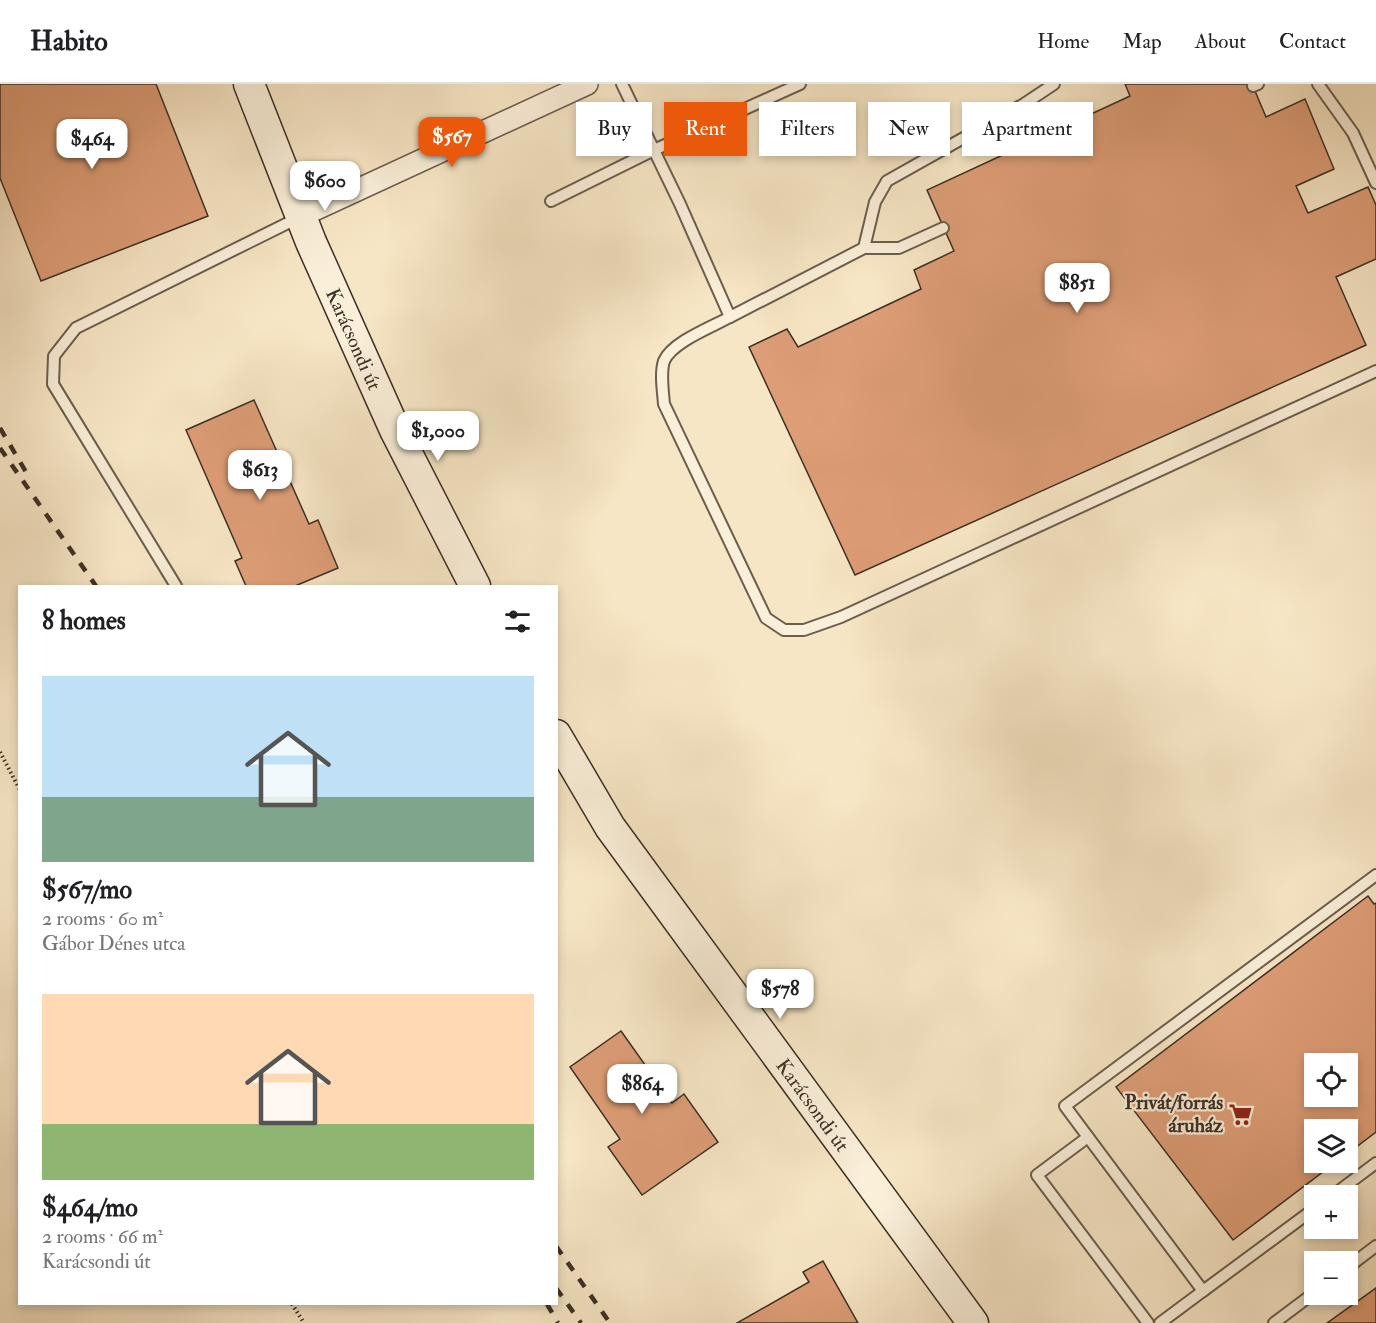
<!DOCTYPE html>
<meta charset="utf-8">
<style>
body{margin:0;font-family:"IM FELL Double Pica",serif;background:#f2f2f2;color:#202124;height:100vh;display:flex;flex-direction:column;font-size:22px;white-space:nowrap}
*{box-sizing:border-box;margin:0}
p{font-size:20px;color:#757577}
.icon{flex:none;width:33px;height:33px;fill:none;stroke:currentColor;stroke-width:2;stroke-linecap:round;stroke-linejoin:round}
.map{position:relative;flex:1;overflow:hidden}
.details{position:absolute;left:18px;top:501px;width:540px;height:720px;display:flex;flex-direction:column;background:#fff;border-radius:0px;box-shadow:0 3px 9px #0003}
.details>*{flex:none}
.banner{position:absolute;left:576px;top:18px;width:570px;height:54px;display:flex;gap:12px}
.controls{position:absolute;left:1304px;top:969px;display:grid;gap:12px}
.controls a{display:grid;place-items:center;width:54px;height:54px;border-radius:0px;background:#fff;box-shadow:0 3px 9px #0003;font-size:30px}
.price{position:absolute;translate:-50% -51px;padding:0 14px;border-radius:12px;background:#fff;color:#222;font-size:20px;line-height:39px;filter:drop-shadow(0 2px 3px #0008)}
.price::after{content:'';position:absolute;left:50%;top:36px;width:18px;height:14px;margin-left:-9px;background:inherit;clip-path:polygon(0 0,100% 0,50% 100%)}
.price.selected{background:#ea580c;color:#fff}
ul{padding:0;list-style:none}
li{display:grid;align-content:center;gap:12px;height:318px;padding:0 24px}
li span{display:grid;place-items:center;height:186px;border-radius:0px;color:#555}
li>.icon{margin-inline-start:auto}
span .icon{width:108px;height:108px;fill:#fffc;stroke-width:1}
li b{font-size:26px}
h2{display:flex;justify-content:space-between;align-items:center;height:72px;padding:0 24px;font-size:26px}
.tag{padding:0 21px;border-radius:0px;background:#fff;box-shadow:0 3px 9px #0003;font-size:21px;line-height:54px}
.tag.selected{background:#ea580c;color:#fff}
header{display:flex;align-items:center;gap:36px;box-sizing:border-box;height:84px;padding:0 30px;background:#fff;border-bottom:2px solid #e0e0e0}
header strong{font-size:28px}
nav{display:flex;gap:33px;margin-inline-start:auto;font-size:21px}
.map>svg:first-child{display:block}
.building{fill:#dd9d76;stroke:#3c3026;stroke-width:1.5;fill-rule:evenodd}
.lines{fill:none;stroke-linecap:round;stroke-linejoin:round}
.service-casing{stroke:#6b5e4e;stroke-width:14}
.minor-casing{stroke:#6b5e4e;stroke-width:24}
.secondary-casing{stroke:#3c3026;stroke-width:33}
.path{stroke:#3c3026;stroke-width:4;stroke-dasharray:1.5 3;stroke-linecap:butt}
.service{stroke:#faefd9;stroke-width:10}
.minor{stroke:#faefd9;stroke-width:21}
.secondary{stroke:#faefd9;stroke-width:30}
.rail{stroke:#3c3026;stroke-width:4.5;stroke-dasharray:10 10;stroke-linecap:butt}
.labels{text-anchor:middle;stroke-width:4.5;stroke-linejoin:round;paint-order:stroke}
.street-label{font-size:20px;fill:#3c3026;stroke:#faefd9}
.poi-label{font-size:20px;font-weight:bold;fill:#3c3026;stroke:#faefd9;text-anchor:end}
</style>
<header>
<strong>Habito</strong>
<nav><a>Home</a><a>Map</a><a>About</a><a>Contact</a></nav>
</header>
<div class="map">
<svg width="1376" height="1239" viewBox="0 0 1376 1239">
<rect width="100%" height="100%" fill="#f7e6c5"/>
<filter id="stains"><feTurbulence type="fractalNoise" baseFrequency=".00333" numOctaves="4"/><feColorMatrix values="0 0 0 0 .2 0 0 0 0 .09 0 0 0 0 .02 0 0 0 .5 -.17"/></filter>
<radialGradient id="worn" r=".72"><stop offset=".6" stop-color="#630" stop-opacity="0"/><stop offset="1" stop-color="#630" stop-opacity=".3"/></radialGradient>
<g class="building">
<polygon points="0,0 156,0 208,132 41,197 0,94"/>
<polygon points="1125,0 1252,0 1266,33 1305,15 1334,85 1296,102 1308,129 1368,103 1376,121 1376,175 1336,193 1366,261 855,491 749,263 787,245 798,263 921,205 914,186 954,167 927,106 1130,12"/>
<polygon points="254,316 309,440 318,436 338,484 295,502 246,502 235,477 242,474 186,346"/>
<path d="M1368 812 1374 820 1376 819V1048L1347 1070V1046H1314V1078H1336L1233 1156 1116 1003ZM1314 980H1347V1012H1314Z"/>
<polygon points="621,947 672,1019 684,1010 718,1058 642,1111 608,1063 620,1055 570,983"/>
<polygon points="823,1177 858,1239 737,1239 809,1198 803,1188"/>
<polygon points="1376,1204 1376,1239 1327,1239"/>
</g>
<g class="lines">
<defs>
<g id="service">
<polyline points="622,0 680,120 730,233 864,164 899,164 943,144"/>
<polyline points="1318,0 1353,49 1376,99"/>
<polyline points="1253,2 1258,0"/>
<polyline points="551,117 654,66 800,0"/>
<polyline points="864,164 875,118 887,97 1024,20 1054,0"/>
<path d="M730 233C712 243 672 258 664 277 660 289 663 307 664 320L766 534 784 546H804L841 533 1376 287"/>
<polyline points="176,502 53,300 54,272 76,244 298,134"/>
<polyline points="1088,1053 1065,1022 1376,791"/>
<polyline points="1332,1112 1376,1079"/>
<polyline points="1347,1184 1376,1162"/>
<polyline points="1203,1207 1314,1125"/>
<polyline points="1148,1239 1037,1091 1088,1053 1203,1207 1160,1239"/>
<polyline points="1274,1239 1314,1209"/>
</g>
<polyline id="minor" points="301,132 587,0"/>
<g id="secondary">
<polyline points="249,0 311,158 395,346 475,502"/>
<polyline points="556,651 610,743 973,1239"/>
</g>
</defs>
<use href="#service" class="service-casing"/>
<use href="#minor" class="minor-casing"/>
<use href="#secondary" class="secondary-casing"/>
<g class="path">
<polyline points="0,668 20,706"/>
<polyline points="292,1220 304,1239"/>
</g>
<use href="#service" class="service"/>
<use href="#minor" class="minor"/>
<use href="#secondary" class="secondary"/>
<g class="rail">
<polyline points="0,344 26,388"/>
<polyline points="0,364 96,502"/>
<polyline points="556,1162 610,1239"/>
<polyline points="556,1204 581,1239"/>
<polyline points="547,1220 558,1239"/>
</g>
</g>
<defs>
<symbol id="supermarket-bare" viewBox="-9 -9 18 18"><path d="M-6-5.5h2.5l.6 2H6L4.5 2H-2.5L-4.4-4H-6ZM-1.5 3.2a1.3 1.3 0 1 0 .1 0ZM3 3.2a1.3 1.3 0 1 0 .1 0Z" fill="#8f2418" stroke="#faefd9" stroke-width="2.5" paint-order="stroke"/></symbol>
</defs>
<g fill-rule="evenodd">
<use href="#supermarket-bare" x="1224" y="1014" width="33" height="33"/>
</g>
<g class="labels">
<g class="street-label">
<text transform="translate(354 255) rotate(66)" y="7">Karácsondi út</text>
<text transform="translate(813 1021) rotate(54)" y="7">Karácsondi út</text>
</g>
<g class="poi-label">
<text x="1223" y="1025">Privát/forrás<tspan x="1223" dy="23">áruház</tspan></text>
</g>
</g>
<rect width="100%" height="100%" filter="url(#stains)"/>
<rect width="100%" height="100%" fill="url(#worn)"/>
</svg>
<div class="controls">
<a><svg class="icon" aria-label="locate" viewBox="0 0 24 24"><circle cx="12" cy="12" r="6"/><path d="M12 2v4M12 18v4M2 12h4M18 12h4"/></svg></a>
<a><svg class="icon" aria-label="layers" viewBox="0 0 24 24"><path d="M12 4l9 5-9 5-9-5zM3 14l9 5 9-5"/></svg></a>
<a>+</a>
<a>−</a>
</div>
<b class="price selected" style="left:452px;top:84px">$567</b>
<b class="price" style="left:92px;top:86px">$464</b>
<b class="price" style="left:325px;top:128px">$600</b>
<b class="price" style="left:1077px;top:230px">$851</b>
<b class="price" style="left:438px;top:378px">$1,000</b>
<b class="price" style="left:260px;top:417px">$613</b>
<b class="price" style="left:780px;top:936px">$578</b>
<b class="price" style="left:642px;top:1031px">$864</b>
<div class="banner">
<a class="tag">Buy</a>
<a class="tag selected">Rent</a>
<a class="tag">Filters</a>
<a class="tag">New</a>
<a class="tag">Apartment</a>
</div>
<section class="details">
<h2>8 homes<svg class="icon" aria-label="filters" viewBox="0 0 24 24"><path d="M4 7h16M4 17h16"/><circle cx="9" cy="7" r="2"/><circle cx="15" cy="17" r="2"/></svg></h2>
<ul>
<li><span style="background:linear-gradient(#bfe0f5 65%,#7fa58c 0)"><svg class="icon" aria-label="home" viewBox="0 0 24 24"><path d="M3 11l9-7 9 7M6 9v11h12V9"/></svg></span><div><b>$567/mo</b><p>2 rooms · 60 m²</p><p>Gábor Dénes utca</p></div></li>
<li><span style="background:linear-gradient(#ffd9b3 70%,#8fb573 0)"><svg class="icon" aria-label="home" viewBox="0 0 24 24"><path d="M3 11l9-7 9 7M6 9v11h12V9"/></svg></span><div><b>$464/mo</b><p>2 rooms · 66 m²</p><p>Karácsondi út</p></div></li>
</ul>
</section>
</div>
